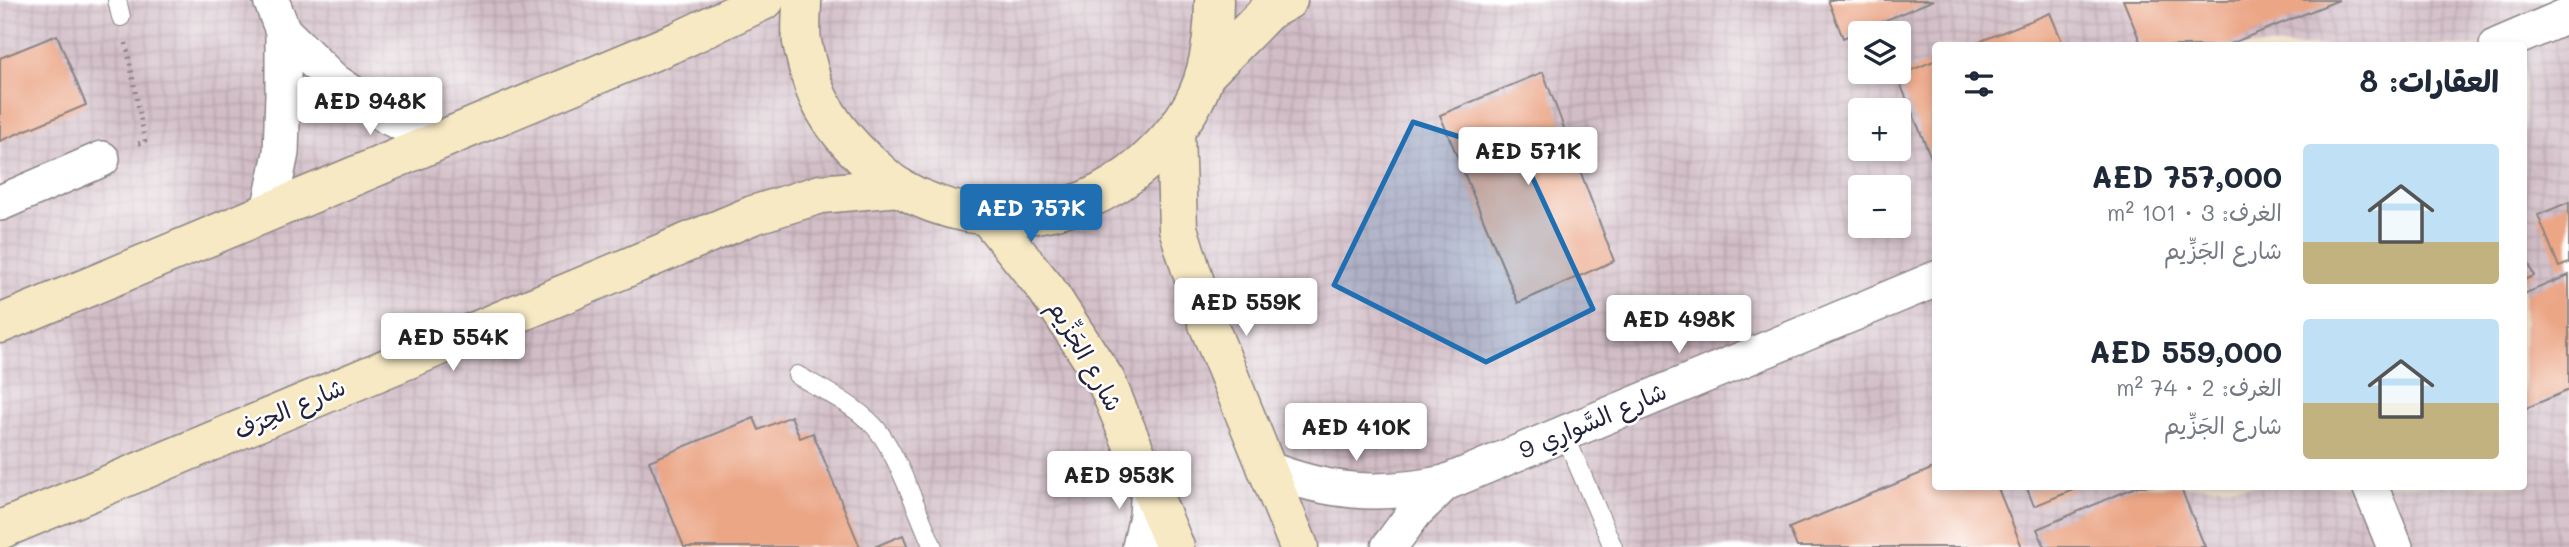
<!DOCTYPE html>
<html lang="ar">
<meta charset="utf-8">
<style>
body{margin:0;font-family:Mali,"Playpen Sans Arabic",sans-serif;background:#f6f6f7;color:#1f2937;direction:rtl;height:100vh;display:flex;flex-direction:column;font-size:26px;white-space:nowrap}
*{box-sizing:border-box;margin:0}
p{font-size:23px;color:#747a83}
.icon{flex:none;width:38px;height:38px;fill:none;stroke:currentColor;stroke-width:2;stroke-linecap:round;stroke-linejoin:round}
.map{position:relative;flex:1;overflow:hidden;direction:ltr}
.drawer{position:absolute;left:1932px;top:42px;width:595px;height:448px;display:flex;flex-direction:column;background:#fff;border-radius:7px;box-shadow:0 4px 10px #0003;direction:rtl}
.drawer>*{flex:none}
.tools{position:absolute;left:1848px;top:21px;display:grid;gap:14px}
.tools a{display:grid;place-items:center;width:63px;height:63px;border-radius:7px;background:#fff;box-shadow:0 4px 10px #0003;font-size:35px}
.price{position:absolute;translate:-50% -60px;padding:0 16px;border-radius:7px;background:#fff;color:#222;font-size:23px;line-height:46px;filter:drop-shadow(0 2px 4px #0008)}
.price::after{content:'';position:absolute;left:50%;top:42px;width:21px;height:16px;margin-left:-10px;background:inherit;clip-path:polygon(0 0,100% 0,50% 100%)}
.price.on{background:#1f6fb2;color:#fff}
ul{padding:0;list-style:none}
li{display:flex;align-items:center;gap:21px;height:175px;padding:0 28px}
li span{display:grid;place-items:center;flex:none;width:196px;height:140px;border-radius:7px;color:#555}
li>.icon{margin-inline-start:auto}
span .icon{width:84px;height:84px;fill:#fffc;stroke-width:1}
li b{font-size:30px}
h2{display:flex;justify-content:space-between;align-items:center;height:84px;padding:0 28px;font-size:30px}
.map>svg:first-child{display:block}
.industrial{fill:url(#industrial-grid);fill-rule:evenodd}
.building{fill:#eba686}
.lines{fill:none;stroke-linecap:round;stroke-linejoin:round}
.lane-casing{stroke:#8b8484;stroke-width:20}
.street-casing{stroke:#8b8484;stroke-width:38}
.secondary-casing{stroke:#8b8484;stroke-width:41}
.path{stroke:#8b8484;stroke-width:4.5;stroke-dasharray:2 5;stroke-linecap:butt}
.lane{stroke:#fff;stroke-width:18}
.street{stroke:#fff;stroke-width:35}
.secondary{stroke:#f6e9c3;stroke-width:38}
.marked{fill:#1f6fb2;fill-opacity:0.2;stroke:#1f6fb2;stroke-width:5;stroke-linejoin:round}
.labels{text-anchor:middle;stroke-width:5;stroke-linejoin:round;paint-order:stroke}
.street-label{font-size:24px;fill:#22223b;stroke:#fff}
</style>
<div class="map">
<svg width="2569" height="547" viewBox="0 0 2569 547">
<defs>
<pattern id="industrial-grid" width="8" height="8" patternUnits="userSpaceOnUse" patternTransform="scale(1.75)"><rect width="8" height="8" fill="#d2bdc6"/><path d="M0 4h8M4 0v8" fill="none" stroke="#b4a2ab"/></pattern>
</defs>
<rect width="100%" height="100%" fill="#fff"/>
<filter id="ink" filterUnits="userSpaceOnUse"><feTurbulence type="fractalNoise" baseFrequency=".0143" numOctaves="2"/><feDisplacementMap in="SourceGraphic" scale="14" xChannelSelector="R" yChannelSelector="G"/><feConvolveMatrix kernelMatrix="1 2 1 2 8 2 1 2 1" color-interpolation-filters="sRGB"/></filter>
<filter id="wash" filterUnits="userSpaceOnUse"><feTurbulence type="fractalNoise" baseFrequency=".00686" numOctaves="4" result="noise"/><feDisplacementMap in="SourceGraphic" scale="28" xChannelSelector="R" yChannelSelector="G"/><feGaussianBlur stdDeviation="1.57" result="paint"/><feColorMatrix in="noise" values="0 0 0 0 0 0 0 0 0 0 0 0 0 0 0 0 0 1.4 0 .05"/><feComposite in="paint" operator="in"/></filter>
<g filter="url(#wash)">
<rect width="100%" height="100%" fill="#f4e6ce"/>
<path class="industrial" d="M0 0H2569V547H0ZM1860 33H1899V72H1860ZM1936 46H2524V486H1936ZM1860 110H1899V149H1860ZM1860 187H1899V226H1860Z"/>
<g id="blocks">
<g class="building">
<polygon points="1828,0 1934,0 1843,38"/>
<polygon points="2123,0 2339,0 2225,46 2142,46"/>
<polygon points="2050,13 2064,46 1971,46 1971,45"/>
<polygon points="57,35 86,105 0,141 0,58"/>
<polygon points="1936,60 1936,159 1932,160 1897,76"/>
<polygon points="1543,72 1614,261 1518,303 1440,115"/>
<polygon points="2569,202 2569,263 2559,267 2538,215"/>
<polygon points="2524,252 2534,276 2524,280"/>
<polygon points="2569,275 2569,390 2524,409 2524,294"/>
<polygon points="791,416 800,438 813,433 860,547 684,547 649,461 754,418 759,430"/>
<polygon points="1936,467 1936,486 1997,486 2022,547 1797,547 1789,528"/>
<polygon points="2026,486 2081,486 2081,487 2034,506"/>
<polygon points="2138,486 2180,486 2205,547 2045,547 2037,529"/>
<polygon points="903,535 908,547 874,547"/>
</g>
</g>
</g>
<g filter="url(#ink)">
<use href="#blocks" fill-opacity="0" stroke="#8b8484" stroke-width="2"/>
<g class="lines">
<defs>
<g id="lane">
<polyline points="117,0 121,17"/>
<path d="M797 375C823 390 853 404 874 426 897 451 918 514 933 547"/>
<polyline points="1564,433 1613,547"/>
</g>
<g id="street">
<polyline points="283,31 334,81 388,117 439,140"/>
<polyline points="2497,46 2569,15"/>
<polyline points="0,203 102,159"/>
<polyline points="269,211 281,153 283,94 283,31 271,0"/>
<path d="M1265 468C1329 493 1378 497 1445 483L1936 279"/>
<polyline points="2370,486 2395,547"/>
<polyline points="1140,547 1147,516 1149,482"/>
<polyline points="1389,547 1415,512 1445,483"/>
</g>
<g id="secondary">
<path d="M802 0C802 14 800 29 802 42 806 60 811 83 819 99 832 126 853 149 875 168 883 175 891 183 900 188 986 237 1090 221 1158 150 1179 128 1197 103 1205 74 1212 49 1214 25 1214 0"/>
<polyline points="1204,76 1268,11 1288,0"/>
<polyline points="1175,132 1178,228 1208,324 1299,547"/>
<polyline points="988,217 1047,290 1106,381 1175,547"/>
<polyline points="0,324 678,41 765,0"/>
<polyline points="0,530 753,215 821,194 899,187"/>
</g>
</defs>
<use href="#lane" class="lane-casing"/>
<use href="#street" class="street-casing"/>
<use href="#secondary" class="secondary-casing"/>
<polyline class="path" points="126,43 145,141 135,145"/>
<use href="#lane" class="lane"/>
<use href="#street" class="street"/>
<use href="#secondary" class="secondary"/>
</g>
</g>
<path class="marked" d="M1413 122 1523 157 1593 309 1486 362 1334 285Z"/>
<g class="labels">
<g class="street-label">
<text transform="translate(1085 356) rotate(60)" y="8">شارع الجَزِّيم</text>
<text transform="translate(290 409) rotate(-23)" y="8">شارع الحِرَف</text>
<text transform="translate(1593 421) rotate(-23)" y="8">شارع السَّوارِي 9</text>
</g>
</g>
</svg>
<div class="tools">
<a><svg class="icon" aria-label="layers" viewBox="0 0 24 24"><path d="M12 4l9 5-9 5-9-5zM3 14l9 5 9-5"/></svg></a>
<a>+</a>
<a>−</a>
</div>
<b class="price" style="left:370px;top:137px">AED 948K</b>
<b class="price" style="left:1528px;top:187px">AED 571K</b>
<b class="price on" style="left:1031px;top:244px">AED 757K</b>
<b class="price" style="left:1246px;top:338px">AED 559K</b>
<b class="price" style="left:1679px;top:355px">AED 498K</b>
<b class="price" style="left:453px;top:373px">AED 554K</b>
<b class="price" style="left:1356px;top:463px">AED 410K</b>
<b class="price" style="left:1119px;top:511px">AED 953K</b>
<section class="drawer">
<h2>العقارات: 8<svg class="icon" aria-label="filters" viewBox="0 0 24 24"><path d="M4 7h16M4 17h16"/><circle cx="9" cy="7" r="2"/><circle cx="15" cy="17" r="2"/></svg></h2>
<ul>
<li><span style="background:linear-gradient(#bfe0f5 70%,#c2b280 0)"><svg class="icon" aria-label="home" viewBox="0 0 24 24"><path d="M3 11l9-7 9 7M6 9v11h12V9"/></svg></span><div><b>AED 757,000</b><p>الغرف: 3 · 101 m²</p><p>شارع الجَزِّيم</p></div></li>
<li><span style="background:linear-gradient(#bfe0f5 60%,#c2b280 0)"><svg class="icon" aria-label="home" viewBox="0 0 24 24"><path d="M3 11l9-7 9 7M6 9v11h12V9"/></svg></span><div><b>AED 559,000</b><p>الغرف: 2 · 74 m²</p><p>شارع الجَزِّيم</p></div></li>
</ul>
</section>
</div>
